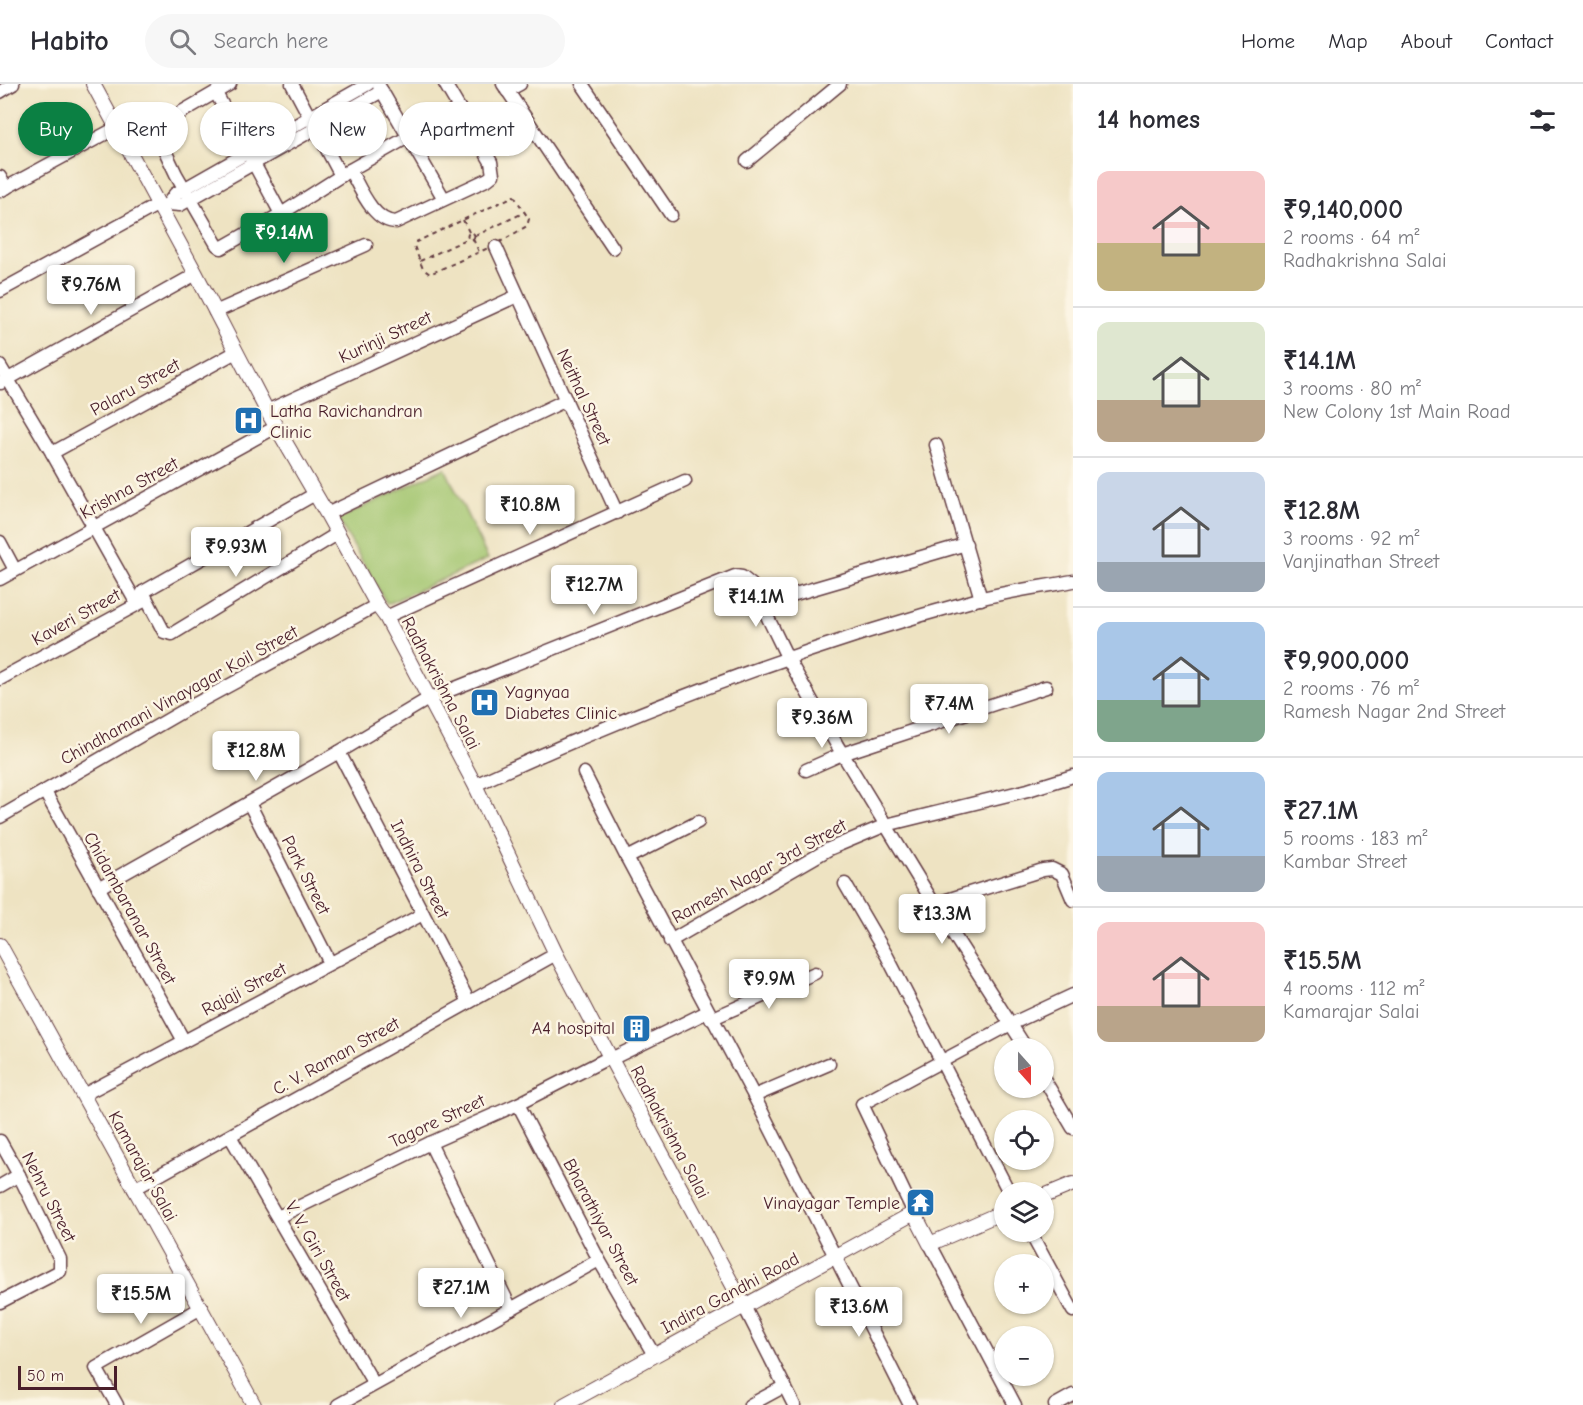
<!DOCTYPE html>
<meta charset="utf-8">
<style>
body{margin:0;font-family:"Comic Neue",sans-serif;background:#f7f7f7;color:#2b2b33;height:100vh;display:flex;flex-direction:column;font-size:22px;white-space:nowrap}
*{box-sizing:border-box;margin:0}
p{font-size:20px;color:#7c7c81}
.icon{flex:none;width:33px;height:33px;fill:none;stroke:currentColor;stroke-width:2;stroke-linecap:round;stroke-linejoin:round}
.map{position:relative;flex:1;overflow:hidden}
.sheet{display:flex;flex-direction:column;background:#fff;width:510px}
.sheet>*{flex:none}
.banner{position:absolute;left:18px;top:18px;width:570px;height:54px;display:flex;gap:12px}
.needle{width:39px;rotate:159deg}
.controls{position:absolute;left:994px;top:954px;display:grid;gap:12px}
.controls a{display:grid;place-items:center;width:60px;height:60px;border-radius:50%;background:#fff;box-shadow:0 2px 4px #0004;font-size:30px}
.scale{position:absolute;left:18px;bottom:15px;width:99px;box-sizing:border-box;padding-left:6px;border:3px solid #4a1f2b;border-top:0;font-size:16px;line-height:21px;white-space:nowrap;color:#4a1f2b;-webkit-text-stroke:4px #fcf5e5;paint-order:stroke}
.price{position:absolute;translate:-50% -51px;padding:0 14px;border-radius:6px;background:#fff;color:#222;font-size:20px;line-height:39px;filter:drop-shadow(0 2px 3px #0008)}
.price::after{content:'';position:absolute;left:50%;top:36px;width:18px;height:14px;margin-left:-9px;background:inherit;clip-path:polygon(0 0,100% 0,50% 100%)}
.price.current{background:#0b8043;color:#fff}
ul{padding:0;list-style:none}
li{display:flex;align-items:center;gap:18px;height:150px;padding:0 24px}
li+li{border-top:2px solid #e1e1e2}
li span{display:grid;place-items:center;flex:none;width:168px;height:120px;border-radius:12px;color:#555}
li>.icon{margin-inline-start:auto}
span .icon{width:72px;height:72px;fill:#fffc;stroke-width:1}
li b{font-size:26px}
h2{display:flex;justify-content:space-between;align-items:center;height:72px;padding:0 24px;font-size:26px}
.chip{padding:0 21px;border-radius:27px;background:#fff;box-shadow:0 2px 4px #0004;font-size:21px;line-height:54px}
.chip.current{background:#0b8043;color:#fff}
header{display:flex;align-items:center;gap:36px;box-sizing:border-box;height:84px;padding:0 30px;background:#fff;border-bottom:2px solid #e1e1e2}
header strong{font-size:28px}
nav{display:flex;gap:33px;margin-inline-start:auto;font-size:21px}
.search{width:420px;height:54px;background:#f7f7f7;display:flex;align-items:center;gap:15px;box-sizing:border-box;padding:0 21px;border-radius:33px;color:#7c7c81;font-size:22px}
main{display:flex;flex:1;min-height:0}
.map>svg:first-child{display:block}
.green{fill:#a2c56e;stroke:#76724c;stroke-width:1.5}
.lines{fill:none;stroke-linecap:round;stroke-linejoin:round}
.minor-casing{stroke:#633c42;stroke-width:15}
.tertiary-casing{stroke:#633c42;stroke-width:16}
.path{stroke:#633c42;stroke-width:2;stroke-dasharray:4.5 4.5;stroke-linecap:butt}
.minor{stroke:#fff;stroke-width:12}
.tertiary{stroke:#fff;stroke-width:14}
.labels{text-anchor:middle;stroke-width:5;stroke-linejoin:round;paint-order:stroke}
.street-label{font-size:18px;fill:#4a1f2b;stroke:#fcf5e5}
.poi-label{font-size:18px;fill:#4a1f2b;stroke:#fcf5e5;text-anchor:start}
</style>
<header>
<strong>Habito</strong>
<div class="search"><svg class="icon" aria-label="search" viewBox="0 0 24 24"><circle cx="10" cy="10" r="6"/><path d="M15 15l6 6"/></svg>Search here</div>
<nav><a>Home</a><a>Map</a><a>About</a><a>Contact</a></nav>
</header>
<main>
<div class="map">
<svg width="1073" height="1321" viewBox="0 0 1073 1321">
<rect width="100%" height="100%" fill="#fcf5e5"/>
<filter id="ink" filterUnits="userSpaceOnUse"><feTurbulence type="fractalNoise" baseFrequency=".0167" numOctaves="2"/><feDisplacementMap in="SourceGraphic" scale="12" xChannelSelector="R" yChannelSelector="G"/><feConvolveMatrix kernelMatrix="1 2 1 2 8 2 1 2 1" color-interpolation-filters="sRGB"/></filter>
<filter id="wash" filterUnits="userSpaceOnUse"><feTurbulence type="fractalNoise" baseFrequency=".008" numOctaves="4" result="noise"/><feDisplacementMap in="SourceGraphic" scale="24" xChannelSelector="R" yChannelSelector="G"/><feGaussianBlur stdDeviation="1.35" result="paint"/><feColorMatrix in="noise" values="0 0 0 0 0 0 0 0 0 0 0 0 0 0 0 0 0 1.4 0 .05"/><feComposite in="paint" operator="in"/></filter>
<g filter="url(#wash)">
<rect width="100%" height="100%" fill="#eee3c2"/>
<polygon class="green" points="445,384 488,475 387,520 338,435"/>
</g>
<g filter="url(#ink)">
<g class="lines">
<defs>
<g id="minor">
<path d="M230 0 161 40 157 50 176 90 217 161 221 164 281 130 350 86C360 104 373 138 396 138L488 95 493 91 491 78 445 0"/>
<polyline points="292,0 341,92"/>
<polyline points="503,0 613,164"/>
<polyline points="582,0 671,131"/>
<polyline points="379,2 444,115"/>
<polyline points="507,7 520,0"/>
<polyline points="0,8 13,0"/>
<polyline points="216,9 281,130"/>
<polyline points="747,77 840,0"/>
<polyline points="350,86 459,24"/>
<polyline points="0,93 6,104"/>
<polyline points="0,107 116,44"/>
<polyline points="168,120 175,110 368,0"/>
<polyline points="159,124 168,120 180,121 382,7"/>
<polyline points="496,163 617,429"/>
<polyline points="0,207 157,121"/>
<polyline points="215,228 366,161"/>
<polyline points="0,282 52,369 137,520"/>
<polyline points="1,299 196,190"/>
<polyline points="267,327 517,212"/>
<polyline points="936,361 981,515"/>
<polyline points="52,369 236,268"/>
<polyline points="327,430 566,316"/>
<polyline points="0,458 15,486"/>
<polyline points="0,495 276,343"/>
<polyline points="143,508 164,548 172,550 337,450"/>
<polyline points="761,520 966,460"/>
<polyline points="386,533 685,397"/>
<polyline points="0,595 142,518 143,508 315,410"/>
<polyline points="339,668 469,918"/>
<polyline points="806,686 842,670 1046,603"/>
<polyline points="584,689 627,774 754,1012 910,1321"/>
<path d="M475 701C637 626 806 562 979 515 1010 507 1042 503 1073 497"/>
<polyline points="45,708 184,957"/>
<polyline points="249,719 330,879"/>
<polyline points="0,733 197,619 377,521"/>
<polyline points="627,774 698,738"/>
<polyline points="845,800 887,872 1009,1108"/>
<polyline points="98,804 339,668 428,615 735,492 742,493 752,501 787,573 837,661 934,820 1026,964"/>
<polyline points="934,820 1043,786 1052,785 1062,790 1073,816"/>
<polyline points="670,857 829,765 886,741 1028,706 1073,692"/>
<polyline points="711,935 815,889"/>
<polyline points="611,975 707,928"/>
<polyline points="1044,995 1073,1044"/>
<polyline points="83,1011 423,830"/>
<polyline points="754,1012 829,980"/>
<polyline points="518,1020 599,1176 654,1271"/>
<polyline points="230,1052 374,1300"/>
<polyline points="0,1057 19,1091 60,1175 60,1187 0,1218"/>
<polyline points="430,1059 511,1225"/>
<polyline points="0,1102 19,1091"/>
<polyline points="134,1105 556,870"/>
<polyline points="914,1129 862,1020 1011,940 1073,911"/>
<polyline points="278,1133 430,1059 518,1020 610,973"/>
<polyline points="1030,1148 1073,1227"/>
<polyline points="930,1160 1015,1321"/>
<polyline points="744,1222 794,1321"/>
<polyline points="117,1321 96,1284 201,1224"/>
<polyline points="338,1321 599,1176"/>
<polyline points="750,1321 785,1302"/>
<polyline points="1055,1321 1073,1311"/>
</g>
<g id="tertiary">
<polyline points="93,0 196,190 267,327 327,430 377,521 386,533 475,701 556,870 611,975 744,1222"/>
<polyline points="0,861 254,1321"/>
<polyline points="1044,1112 1073,1100"/>
<polyline points="564,1321 914,1129 930,1160 1005,1127"/>
</g>
</defs>
<use href="#minor" class="minor-casing"/>
<use href="#tertiary" class="tertiary-casing"/>
<g class="path">
<polygon points="514,112 529,135 527,142 495,161 432,189 430,190 423,185 414,162 416,158"/>
<polyline points="463,136 470,150"/>
<circle cx="471" cy="152" r="3.5"/>
<polyline points="475,152 525,128"/>
<polyline points="473,155 479,168"/>
<polyline points="420,177 469,154"/>
</g>
<use href="#minor" class="minor"/>
<use href="#tertiary" class="tertiary"/>
</g>
</g>
<defs>
<symbol id="hospital-square" viewBox="-11 -11 22 22"><rect x="-9" y="-9" width="18" height="18" rx="4" fill="#1f6fb2" stroke="#fcf5e5"/><path d="M-5-5h3v3.5h4V-5h3V5h-3V1.5h-4V5h-3Z" fill="#fff"/></symbol>
<symbol id="building-square" viewBox="-11 -11 22 22"><rect x="-9" y="-9" width="18" height="18" rx="4" fill="#1f6fb2" stroke="#fcf5e5"/><path d="M-4-6H4V6H1V3H-1V6H-4ZM-2.5-4.3h1.7v1.8h-1.7ZM.8-4.3h1.7v1.8H.8ZM-2.5-1h1.7V.8h-1.7ZM.8-1h1.7V.8H.8Z" fill="#fff"/></symbol>
<symbol id="temple-square" viewBox="-11 -11 22 22"><rect x="-9" y="-9" width="18" height="18" rx="4" fill="#1f6fb2" stroke="#fcf5e5"/><path d="M0-6L5-2H3V0L6.5 2.5H4V6H1.5V3h-3V6H-4V2.5H-6.5L-3 0V-2H-5Z" fill="#fff"/></symbol>
</defs>
<g fill-rule="evenodd">
<use href="#hospital-square" x="232" y="320" width="33" height="33"/>
<use href="#hospital-square" x="468" y="602" width="33" height="33"/>
<use href="#building-square" x="620" y="928" width="33" height="33"/>
<use href="#temple-square" x="904" y="1102" width="33" height="33"/>
</g>
<g class="labels">
<g class="street-label">
<text transform="translate(385 253) rotate(-25)" y="6">Kurinji Street</text>
<text transform="translate(135 303) rotate(-29)" y="6">Palaru Street</text>
<text transform="translate(584 313) rotate(65)" y="6">Neithal Street</text>
<text transform="translate(129 404) rotate(-29)" y="6">Krishna Street</text>
<text transform="translate(76 533) rotate(-29)" y="6">Kaveri Street</text>
<text transform="translate(441 599) rotate(62)" y="6">Radhakrishna Salai</text>
<text transform="translate(179 611) rotate(-29)" y="6">Chindhamani Vinayagar Koil Street</text>
<text transform="translate(420 785) rotate(63)" y="6">Indhira Street</text>
<text transform="translate(759 787) rotate(-29)" y="6">Ramesh Nagar 3rd Street</text>
<text transform="translate(306 791) rotate(63)" y="6">Park Street</text>
<text transform="translate(130 824) rotate(61)" y="6">Chidambaranar Street</text>
<text transform="translate(244 905) rotate(-28)" y="6">Rajaji Street</text>
<text transform="translate(336 972) rotate(-29)" y="6">C. V. Raman Street</text>
<text transform="translate(437 1037) rotate(-25)" y="6">Tagore Street</text>
<text transform="translate(670 1048) rotate(62)" y="6">Radhakrishna Salai</text>
<text transform="translate(143 1082) rotate(61)" y="6">Kamarajar Salai</text>
<text transform="translate(49 1113) rotate(63)" y="6">Nehru Street</text>
<text transform="translate(601 1138) rotate(62)" y="6">Bharathiyar Street</text>
<text transform="translate(318 1167) rotate(60)" y="6">V. V. Giri Street</text>
<text transform="translate(730 1209) rotate(-28)" y="6">Indira Gandhi Road</text>
</g>
<g class="poi-label">
<text x="270" y="333">Latha Ravichandran<tspan x="270" dy="21">Clinic</tspan></text>
<text x="505" y="614">Yagnyaa<tspan x="505" dy="21">Diabetes Clinic</tspan></text>
<text x="615" y="950" text-anchor="end">A4 hospital</text>
<text x="900" y="1125" text-anchor="end">Vinayagar Temple</text>
</g>
</g>
</svg>
<div class="controls">
<a><svg class="needle" viewBox="-14 -14 28 28"><path d="M0-13l5 13h-10z" fill="#e53935"/><path d="M0 13l5-13h-10z" fill="#7c7c81"/></svg></a>
<a><svg class="icon" aria-label="locate" viewBox="0 0 24 24"><circle cx="12" cy="12" r="6"/><path d="M12 2v4M12 18v4M2 12h4M18 12h4"/></svg></a>
<a><svg class="icon" aria-label="layers" viewBox="0 0 24 24"><path d="M12 4l9 5-9 5-9-5zM3 14l9 5 9-5"/></svg></a>
<a>+</a>
<a>−</a>
</div>
<div class="scale">50 m</div>
<b class="price current" style="left:284px;top:180px">₹9.14M</b>
<b class="price" style="left:91px;top:232px">₹9.76M</b>
<b class="price" style="left:530px;top:452px">₹10.8M</b>
<b class="price" style="left:236px;top:494px">₹9.93M</b>
<b class="price" style="left:594px;top:532px">₹12.7M</b>
<b class="price" style="left:756px;top:544px">₹14.1M</b>
<b class="price" style="left:949px;top:651px">₹7.4M</b>
<b class="price" style="left:822px;top:665px">₹9.36M</b>
<b class="price" style="left:256px;top:698px">₹12.8M</b>
<b class="price" style="left:942px;top:861px">₹13.3M</b>
<b class="price" style="left:769px;top:926px">₹9.9M</b>
<b class="price" style="left:461px;top:1235px">₹27.1M</b>
<b class="price" style="left:141px;top:1241px">₹15.5M</b>
<b class="price" style="left:859px;top:1254px">₹13.6M</b>
<div class="banner">
<a class="chip current">Buy</a>
<a class="chip">Rent</a>
<a class="chip">Filters</a>
<a class="chip">New</a>
<a class="chip">Apartment</a>
</div>
</div>
<section class="sheet">
<h2>14 homes<svg class="icon" aria-label="filters" viewBox="0 0 24 24"><path d="M4 7h16M4 17h16"/><circle cx="9" cy="7" r="2"/><circle cx="15" cy="17" r="2"/></svg></h2>
<ul>
<li><span style="background:linear-gradient(#f6c9c9 60%,#c2b280 0)"><svg class="icon" aria-label="home" viewBox="0 0 24 24"><path d="M3 11l9-7 9 7M6 9v11h12V9"/></svg></span><div><b>₹9,140,000</b><p>2 rooms · 64 m²</p><p>Radhakrishna Salai</p></div></li>
<li><span style="background:linear-gradient(#dfe7d0 65%,#b9a48a 0)"><svg class="icon" aria-label="home" viewBox="0 0 24 24"><path d="M3 11l9-7 9 7M6 9v11h12V9"/></svg></span><div><b>₹14.1M</b><p>3 rooms · 80 m²</p><p>New Colony 1st Main Road</p></div></li>
<li><span style="background:linear-gradient(#c9d6e8 75%,#9aa5b1 0)"><svg class="icon" aria-label="home" viewBox="0 0 24 24"><path d="M3 11l9-7 9 7M6 9v11h12V9"/></svg></span><div><b>₹12.8M</b><p>3 rooms · 92 m²</p><p>Vanjinathan Street</p></div></li>
<li><span style="background:linear-gradient(#a9c7e8 65%,#7fa58c 0)"><svg class="icon" aria-label="home" viewBox="0 0 24 24"><path d="M3 11l9-7 9 7M6 9v11h12V9"/></svg></span><div><b>₹9,900,000</b><p>2 rooms · 76 m²</p><p>Ramesh Nagar 2nd Street</p></div></li>
<li><span style="background:linear-gradient(#a9c7e8 70%,#9aa5b1 0)"><svg class="icon" aria-label="home" viewBox="0 0 24 24"><path d="M3 11l9-7 9 7M6 9v11h12V9"/></svg></span><div><b>₹27.1M</b><p>5 rooms · 183 m²</p><p>Kambar Street</p></div></li>
<li><span style="background:linear-gradient(#f6c9c9 70%,#b9a48a 0)"><svg class="icon" aria-label="home" viewBox="0 0 24 24"><path d="M3 11l9-7 9 7M6 9v11h12V9"/></svg></span><div><b>₹15.5M</b><p>4 rooms · 112 m²</p><p>Kamarajar Salai</p></div></li>
</ul>
</section>
</main>
